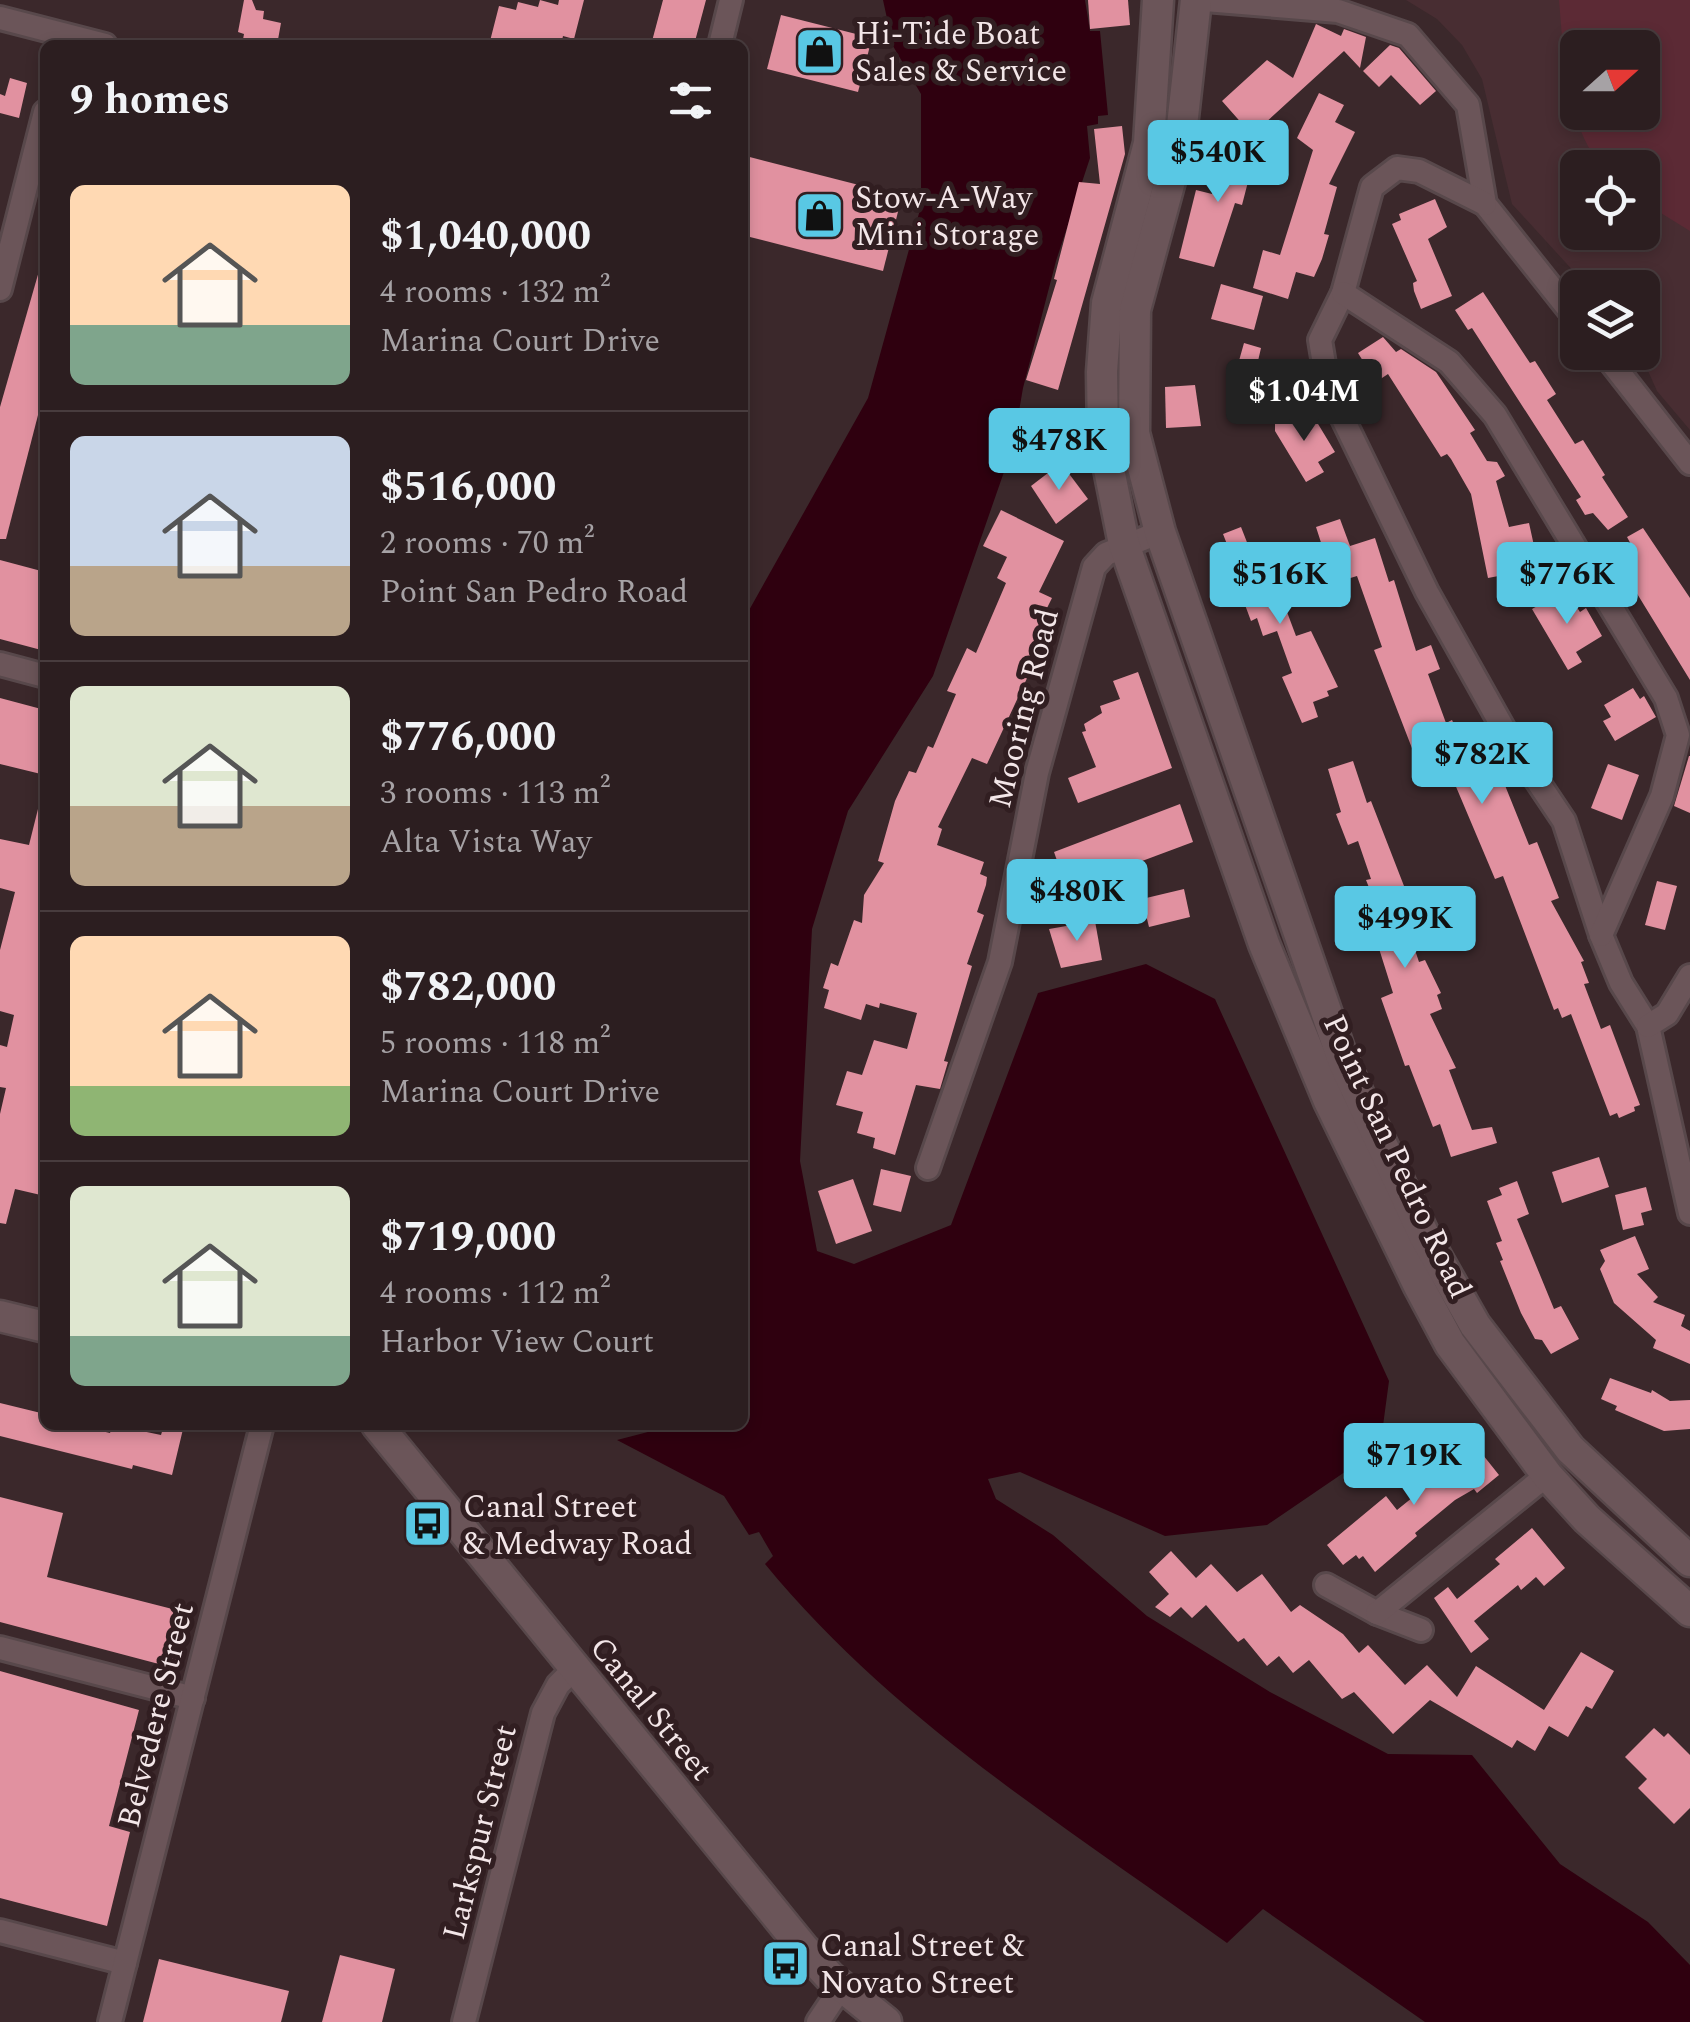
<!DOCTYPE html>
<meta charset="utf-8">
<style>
body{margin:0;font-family:Spectral,serif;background:#342729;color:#f1f3f6;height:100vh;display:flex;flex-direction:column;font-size:38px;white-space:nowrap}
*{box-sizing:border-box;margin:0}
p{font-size:32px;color:#a6a2a5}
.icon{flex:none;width:55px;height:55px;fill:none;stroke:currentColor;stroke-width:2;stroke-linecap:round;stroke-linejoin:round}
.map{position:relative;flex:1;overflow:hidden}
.side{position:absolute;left:40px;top:40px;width:708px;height:1390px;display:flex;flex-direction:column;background:#2c1e20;border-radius:15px;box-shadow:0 5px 15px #0003,0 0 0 2px #483c3e}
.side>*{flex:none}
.needle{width:65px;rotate:69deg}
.buttons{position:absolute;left:1560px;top:30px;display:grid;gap:20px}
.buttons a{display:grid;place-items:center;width:100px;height:100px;border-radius:15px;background:#2c1e20;box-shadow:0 5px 15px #0003,0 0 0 2px #483c3e;font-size:50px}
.price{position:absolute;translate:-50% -85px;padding:0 22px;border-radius:10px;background:#59c8e4;color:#111;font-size:32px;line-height:65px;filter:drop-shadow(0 2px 5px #0008)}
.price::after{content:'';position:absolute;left:50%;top:60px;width:30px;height:22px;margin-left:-15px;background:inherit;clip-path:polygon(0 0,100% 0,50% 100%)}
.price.on{background:#222;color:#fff}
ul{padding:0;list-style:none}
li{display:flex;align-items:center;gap:30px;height:250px;padding:0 30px}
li+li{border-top:2px solid #483c3e}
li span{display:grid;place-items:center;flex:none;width:280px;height:200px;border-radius:15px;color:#555}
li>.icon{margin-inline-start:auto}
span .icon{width:120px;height:120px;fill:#fffc;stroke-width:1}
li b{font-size:42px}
h2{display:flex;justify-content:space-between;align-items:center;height:120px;padding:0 30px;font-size:42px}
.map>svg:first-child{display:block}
.built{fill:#482d32;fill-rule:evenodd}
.green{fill:#5c2a35;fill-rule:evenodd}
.water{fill:#2f000f}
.building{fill:#e191a0}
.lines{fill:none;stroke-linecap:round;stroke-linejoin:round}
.street-casing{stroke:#58484b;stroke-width:28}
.secondary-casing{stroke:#58484b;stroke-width:35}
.street{stroke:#6b5559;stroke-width:22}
.secondary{stroke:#6b5559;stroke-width:30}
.labels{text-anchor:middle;stroke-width:10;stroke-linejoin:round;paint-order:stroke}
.poi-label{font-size:32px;fill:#f3e6e8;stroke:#311e21;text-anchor:start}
.street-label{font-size:32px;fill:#f3e6e8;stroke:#311e21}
</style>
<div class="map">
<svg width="1690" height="2022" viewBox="0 0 1690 2022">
<rect width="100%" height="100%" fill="#3b282b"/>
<path class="built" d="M1406 0H1690V430L1657 391 1640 353 1642 288 1588 287 1512 204 1482 79 1462 45 1437 19ZM1578 48H1642V112H1578ZM1578 168H1642V232H1578Z"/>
<path class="green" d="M1559 0H1690V231L1643 202 1642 168 1602 167C1565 121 1564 57 1559 0ZM1578 48H1642V112H1578Z"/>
<path class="water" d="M883 0H1085L1090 31H1100L1108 115 1098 116V124L1087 126 1090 158 1056 261 1023 388 1013 446 933 676 848 811 812 929 800 1161 817 1251 854 1264 951 1225 1038 993 1146 964 1215 999 1389 1381 1380 1448 1267 1525 1165 1536 1020 1472 988 1479 996 1499 1053 1535 1147 1616 1270 1692 1388 1754 1472 1755 1560 1864 1648 1922 1690 1965V2022H1425L1263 1909 1227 1943C1065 1826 893 1720 765 1564L773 1556 759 1532 749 1535 724 1496 617 1440 675 1425H742L743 621 868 398 921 206V94L893 46Z"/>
<g class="building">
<polygon points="244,0 252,0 256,10 264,11 263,19 281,23 277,45 242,45 244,34 238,32"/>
<polygon points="540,0 558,5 559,0 584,0 574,39 563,36 561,45 489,45 499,6 516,10 518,2 538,7"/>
<polygon points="663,0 706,0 694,45 651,45"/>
<polygon points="1088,0 1128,0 1130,25 1090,29"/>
<polygon points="781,15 872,38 858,92 767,69"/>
<polygon points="1316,24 1341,36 1344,29 1366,37 1360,68 1344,51 1252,135 1222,101 1267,60 1293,78"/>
<polygon points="1390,45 1399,48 1436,91 1420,105 1391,75 1379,87 1363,71"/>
<polygon points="10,78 27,83 19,118 0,113 0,94 5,96"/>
<polygon points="1319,93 1344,105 1335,122 1355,132 1329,184 1337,187 1324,234 1329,235 1322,259 1314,277 1296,272 1288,299 1253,288 1263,250 1280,255 1313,150 1297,138"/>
<polygon points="1122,126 1125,154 1058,390 1026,380 1057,280 1054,279 1079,182 1100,184 1094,129"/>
<polygon points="1226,139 1257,147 1242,205 1235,203 1214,267 1179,258 1196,190 1212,194"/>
<polygon points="742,155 902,196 883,271 742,235"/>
<polygon points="1435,199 1447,227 1428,239 1452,296 1421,309 1414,291 1413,283 1417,281 1392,224 1401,220 1399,214"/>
<polygon points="39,271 45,272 45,388 6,539 0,539 0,407"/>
<polygon points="1221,284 1263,296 1254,330 1211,319"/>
<polygon points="1483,292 1530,363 1535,361 1556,394 1547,400 1575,444 1583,440 1605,475 1602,477 1628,517 1608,530 1593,513 1585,515 1576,500 1581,497 1552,452 1472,328 1468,330 1455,310"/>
<polygon points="1383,337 1396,352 1401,349 1436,372 1475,430 1470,433 1487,461 1497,462 1505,476 1496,481 1509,527 1529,523 1540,573 1517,587 1509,574 1488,578 1471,494 1451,459 1447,454 1441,457 1388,374 1376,382 1358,353"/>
<polygon points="1244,343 1261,348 1258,361 1280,367 1273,393 1233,382"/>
<polygon points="1195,385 1201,426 1166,428 1165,387"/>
<polygon points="1295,412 1301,422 1312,414 1335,452 1318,462 1324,472 1306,482 1275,431 1275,424"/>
<polygon points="1061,463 1088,499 1056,524 1031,486"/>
<polygon points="1001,510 1064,541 1039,592 1052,598 1039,624 1050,629 987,764 972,758 938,827 942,829 937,845 984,862 980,874 987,877 986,885 977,912 984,915 967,964 972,966 944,1061 948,1062 940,1089 916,1085 895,1155 873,1148 875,1138 857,1133 863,1112 836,1105 847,1071 862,1075 874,1040 907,1049 917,1013 880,1003 879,1008 866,1004 861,1020 824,1008 829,990 823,988 831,963 838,966 854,920 862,923 864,895 884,863 878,861 895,801 909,771 916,773 928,746 933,748 956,694 947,691 967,648 976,653 1006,583 997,578 1007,557 983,546"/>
<polygon points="1340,519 1350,546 1375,538 1389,582 1394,580 1416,651 1431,645 1440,669 1428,674 1446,723 1452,720 1459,735 1484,725 1498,752 1505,772 1500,773 1529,845 1537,842 1559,898 1551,901 1584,961 1581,962 1589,983 1584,984 1601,1029 1610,1025 1640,1105 1634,1107 1635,1111 1619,1118 1617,1113 1610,1116 1571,1014 1562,1018 1558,1008 1554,1010 1503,876 1495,879 1446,763 1428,770 1421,753 1415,756 1374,650 1382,647 1357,576 1334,583 1316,527"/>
<polygon points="1241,527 1250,550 1258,547 1268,574 1272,572 1296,636 1311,631 1338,687 1327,691 1329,696 1313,702 1318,717 1302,723 1282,677 1292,673 1277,631 1263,636 1257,618 1251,621 1228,559 1232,557 1223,534"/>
<polygon points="1643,528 1690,598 1690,680 1617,561 1635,552 1627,537"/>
<polygon points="0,560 45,572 45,651 0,639"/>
<polygon points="1566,590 1580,612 1586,608 1602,636 1576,652 1582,662 1568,670 1532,609"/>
<polygon points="1138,672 1172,768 1078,803 1068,778 1096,767 1082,732 1086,731 1084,724 1102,713 1100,706 1120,699 1113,681"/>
<polygon points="1633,688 1640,699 1644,696 1656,717 1615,741 1603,721 1611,717 1604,705"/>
<polygon points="0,698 45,710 45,775 0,764"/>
<polygon points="1689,756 1690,756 1690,813 1674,806"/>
<polygon points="1353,761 1367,803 1371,801 1404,886 1399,888 1407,913 1403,914 1419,962 1425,960 1441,993 1437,995 1442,1009 1430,1014 1456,1068 1449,1070 1472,1130 1492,1127 1497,1143 1451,1157 1440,1124 1433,1127 1409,1065 1405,1066 1381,998 1393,993 1376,939 1372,941 1362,910 1376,905 1366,880 1371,879 1358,841 1348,845 1336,814 1341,812 1328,769"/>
<polygon points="1608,764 1639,775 1622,820 1591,808"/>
<polygon points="1180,804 1193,842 1067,889 1054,852"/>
<polygon points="39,805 45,806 45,1196 15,1189 6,1224 0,1223 0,1114 6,1088 0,1087 0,1045 7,1047 14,1015 0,1011 0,950 15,892 0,888 0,839 29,845"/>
<polygon points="1657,881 1677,886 1665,930 1645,925"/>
<polygon points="1184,889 1190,917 1149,927 1142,899"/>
<polygon points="1095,921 1102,960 1061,968 1049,929"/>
<polygon points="1599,1157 1609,1187 1562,1203 1552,1172"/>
<polygon points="881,1169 911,1176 901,1212 873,1205"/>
<polygon points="853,1179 872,1231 836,1244 818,1191"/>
<polygon points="1517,1181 1529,1214 1517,1219 1554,1309 1561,1306 1579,1339 1551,1354 1542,1340 1535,1339 1521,1313 1500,1261 1503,1260 1496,1243 1502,1241 1487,1201 1502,1195 1499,1188"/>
<polygon points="1646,1187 1652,1210 1641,1213 1644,1225 1623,1230 1615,1195"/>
<polygon points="1635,1236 1649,1269 1637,1274 1658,1297 1653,1302 1685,1315 1681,1326 1690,1331 1690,1364 1653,1348 1656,1340 1614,1303 1600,1269 1605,1261 1600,1250"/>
<polygon points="1610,1378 1651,1393 1652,1390 1670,1401 1690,1400 1690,1429 1664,1431 1615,1410 1617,1406 1601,1399"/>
<polygon points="0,1403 45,1414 45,1425 75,1425 110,1433 113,1425 161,1435 164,1425 184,1425 172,1475 133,1465 132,1469 0,1436"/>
<polygon points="1455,1435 1460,1441 1467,1435 1499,1475 1477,1493 1474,1489 1455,1500 1415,1533 1417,1536 1375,1572 1363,1556 1359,1559 1356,1555 1343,1565 1327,1545 1386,1496 1397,1510 1454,1464 1440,1447"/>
<polygon points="0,1497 63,1513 47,1577 188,1613 174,1668 0,1622"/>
<polygon points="1532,1528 1565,1568 1544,1586 1536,1577 1521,1590 1518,1585 1474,1621 1489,1639 1471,1653 1434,1598 1448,1587 1457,1599 1500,1564 1495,1559"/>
<polygon points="1171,1551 1196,1578 1211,1564 1237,1592 1262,1574 1291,1612 1300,1605 1343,1634 1359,1653 1368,1645 1405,1685 1427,1665 1457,1697 1476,1666 1544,1710 1581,1652 1614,1671 1592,1709 1586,1706 1568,1737 1549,1726 1535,1751 1517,1740 1512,1748 1430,1700 1393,1734 1354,1692 1342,1699 1309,1660 1293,1673 1279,1656 1267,1666 1244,1638 1238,1642 1206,1605 1192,1618 1181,1607 1170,1617 1155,1607 1169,1594 1149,1572"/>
<polygon points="0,1671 139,1710 109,1826 130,1832 107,1926 0,1898"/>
<polygon points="1654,1728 1664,1737 1668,1733 1690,1755 1690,1808 1674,1824 1638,1788 1647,1779 1625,1757"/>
<polygon points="340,1955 395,1969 382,2022 322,2022"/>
<polygon points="159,1959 289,1991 281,2022 143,2022"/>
</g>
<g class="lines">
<defs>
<g id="street">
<polyline points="1205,0 1338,11 1408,35 1468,105 1485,204 1578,321"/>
<polyline points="0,18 105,45"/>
<polyline points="720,45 731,0"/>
<polyline points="1485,204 1419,171 1397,168 1372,187 1343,293 1320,340 1328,388 1427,592 1511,742 1564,821 1601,935 1621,983 1648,1026 1690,1213"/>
<polyline points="0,289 45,112"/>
<polyline points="1343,293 1449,362 1495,415 1666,698 1678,735 1662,796 1601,935"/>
<polyline points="1603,352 1690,463"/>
<polyline points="0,664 45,676"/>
<polyline points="1648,1026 1667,1014 1690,976"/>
<polyline points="928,1168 1000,962 1037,773 1094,567 1106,554 1160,532"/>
<polyline points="1326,1585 1377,1613 1421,1630"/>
<polyline points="1377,1613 1547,1475"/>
<polyline points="0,1648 193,1698"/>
<polyline points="0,1931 125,1963"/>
<polyline points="110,2022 262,1425"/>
<polyline points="464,2022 543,1713 558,1685 575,1668"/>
<polyline points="818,2022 842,1986"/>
</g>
<g id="secondary">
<polyline points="1158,0 1149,143 1107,303 1102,372 1103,439 1124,544 1264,944 1329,1101 1419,1286 1450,1344 1547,1475 1587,1519 1690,1611"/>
<polyline points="1196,0 1180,144 1135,310 1134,433 1160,532 1344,1063 1424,1235 1475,1325 1570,1449 1690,1561"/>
<polyline points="0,1316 45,1327"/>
<polyline points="377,1425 804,1949 829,1976 886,2022"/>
</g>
</defs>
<use href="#street" class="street-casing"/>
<use href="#secondary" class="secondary-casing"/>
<use href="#street" class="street"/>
<use href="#secondary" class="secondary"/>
</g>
<defs>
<symbol id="shop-square" viewBox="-11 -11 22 22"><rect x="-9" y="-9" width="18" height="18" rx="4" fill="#59c8e4" stroke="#311e21"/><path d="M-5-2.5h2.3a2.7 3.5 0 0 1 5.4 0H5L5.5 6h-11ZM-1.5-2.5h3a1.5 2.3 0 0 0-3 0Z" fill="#111"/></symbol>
<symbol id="bus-square" viewBox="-11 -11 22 22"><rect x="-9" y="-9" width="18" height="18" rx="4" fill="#59c8e4" stroke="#311e21"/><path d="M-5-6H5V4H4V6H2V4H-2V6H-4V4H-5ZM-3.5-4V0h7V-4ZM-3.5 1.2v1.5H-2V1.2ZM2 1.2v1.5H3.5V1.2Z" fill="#111"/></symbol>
</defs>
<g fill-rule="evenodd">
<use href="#shop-square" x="792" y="24" width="55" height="55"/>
<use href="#shop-square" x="792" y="188" width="55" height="55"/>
<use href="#bus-square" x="400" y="1496" width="55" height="55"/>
<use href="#bus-square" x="758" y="1936" width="55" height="55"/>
</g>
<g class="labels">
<g class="poi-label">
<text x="855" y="44">Hi-Tide Boat<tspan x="855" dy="37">Sales &amp; Service</tspan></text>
<text x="855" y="208">Stow-A-Way<tspan x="855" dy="37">Mini Storage</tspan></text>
<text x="463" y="1517">Canal Street<tspan x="463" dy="37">&amp; Medway Road</tspan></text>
<text x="820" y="1956">Canal Street &amp;<tspan x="820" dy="37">Novato Street</tspan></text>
</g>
<g class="street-label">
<text transform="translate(1023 708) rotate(-76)" y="11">Mooring Road</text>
<text transform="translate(1398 1156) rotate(65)" y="11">Point San Pedro Road</text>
<text transform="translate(652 1708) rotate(51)" y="11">Canal Street</text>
<text transform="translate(155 1715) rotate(-76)" y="11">Belvedere Street</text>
<text transform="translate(479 1832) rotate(-76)" y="11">Larkspur Street</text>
</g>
</g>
</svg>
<div class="buttons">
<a><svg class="needle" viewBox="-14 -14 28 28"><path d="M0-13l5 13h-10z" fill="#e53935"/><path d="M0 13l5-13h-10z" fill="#a6a2a5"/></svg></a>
<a><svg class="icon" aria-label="locate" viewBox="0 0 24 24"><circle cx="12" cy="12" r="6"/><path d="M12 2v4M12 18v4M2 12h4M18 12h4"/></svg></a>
<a><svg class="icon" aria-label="layers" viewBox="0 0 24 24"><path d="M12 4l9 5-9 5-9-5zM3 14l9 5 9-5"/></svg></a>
</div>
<b class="price" style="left:1218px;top:205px">$540K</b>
<b class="price on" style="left:1304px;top:444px">$1.04M</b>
<b class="price" style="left:1059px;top:493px">$478K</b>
<b class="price" style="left:1280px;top:627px">$516K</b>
<b class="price" style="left:1567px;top:627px">$776K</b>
<b class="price" style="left:1482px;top:807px">$782K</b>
<b class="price" style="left:1077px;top:944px">$480K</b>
<b class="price" style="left:1405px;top:971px">$499K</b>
<b class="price" style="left:1414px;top:1508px">$719K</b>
<section class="side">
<h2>9 homes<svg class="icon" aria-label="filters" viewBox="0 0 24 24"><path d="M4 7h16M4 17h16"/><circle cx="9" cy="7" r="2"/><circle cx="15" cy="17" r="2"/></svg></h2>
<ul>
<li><span style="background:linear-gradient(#ffd9b3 70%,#7fa58c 0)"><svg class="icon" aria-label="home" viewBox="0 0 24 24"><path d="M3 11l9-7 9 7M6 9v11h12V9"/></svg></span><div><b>$1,040,000</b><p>4 rooms · 132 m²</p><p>Marina Court Drive</p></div></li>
<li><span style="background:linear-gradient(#c9d6e8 65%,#b9a48a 0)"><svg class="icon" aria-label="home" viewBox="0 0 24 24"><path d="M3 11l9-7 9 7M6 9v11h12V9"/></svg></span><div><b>$516,000</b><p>2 rooms · 70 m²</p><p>Point San Pedro Road</p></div></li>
<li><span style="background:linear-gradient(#dfe7d0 60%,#b9a48a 0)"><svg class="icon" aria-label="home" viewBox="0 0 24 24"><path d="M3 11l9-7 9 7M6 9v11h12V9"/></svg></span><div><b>$776,000</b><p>3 rooms · 113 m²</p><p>Alta Vista Way</p></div></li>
<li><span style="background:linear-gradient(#ffd9b3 75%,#8fb573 0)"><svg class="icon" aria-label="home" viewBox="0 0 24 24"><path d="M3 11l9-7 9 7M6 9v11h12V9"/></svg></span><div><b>$782,000</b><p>5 rooms · 118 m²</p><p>Marina Court Drive</p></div></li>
<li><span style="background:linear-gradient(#dfe7d0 75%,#7fa58c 0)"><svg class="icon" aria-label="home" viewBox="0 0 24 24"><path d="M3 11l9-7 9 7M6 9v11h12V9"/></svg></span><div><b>$719,000</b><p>4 rooms · 112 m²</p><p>Harbor View Court</p></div></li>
</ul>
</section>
</div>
